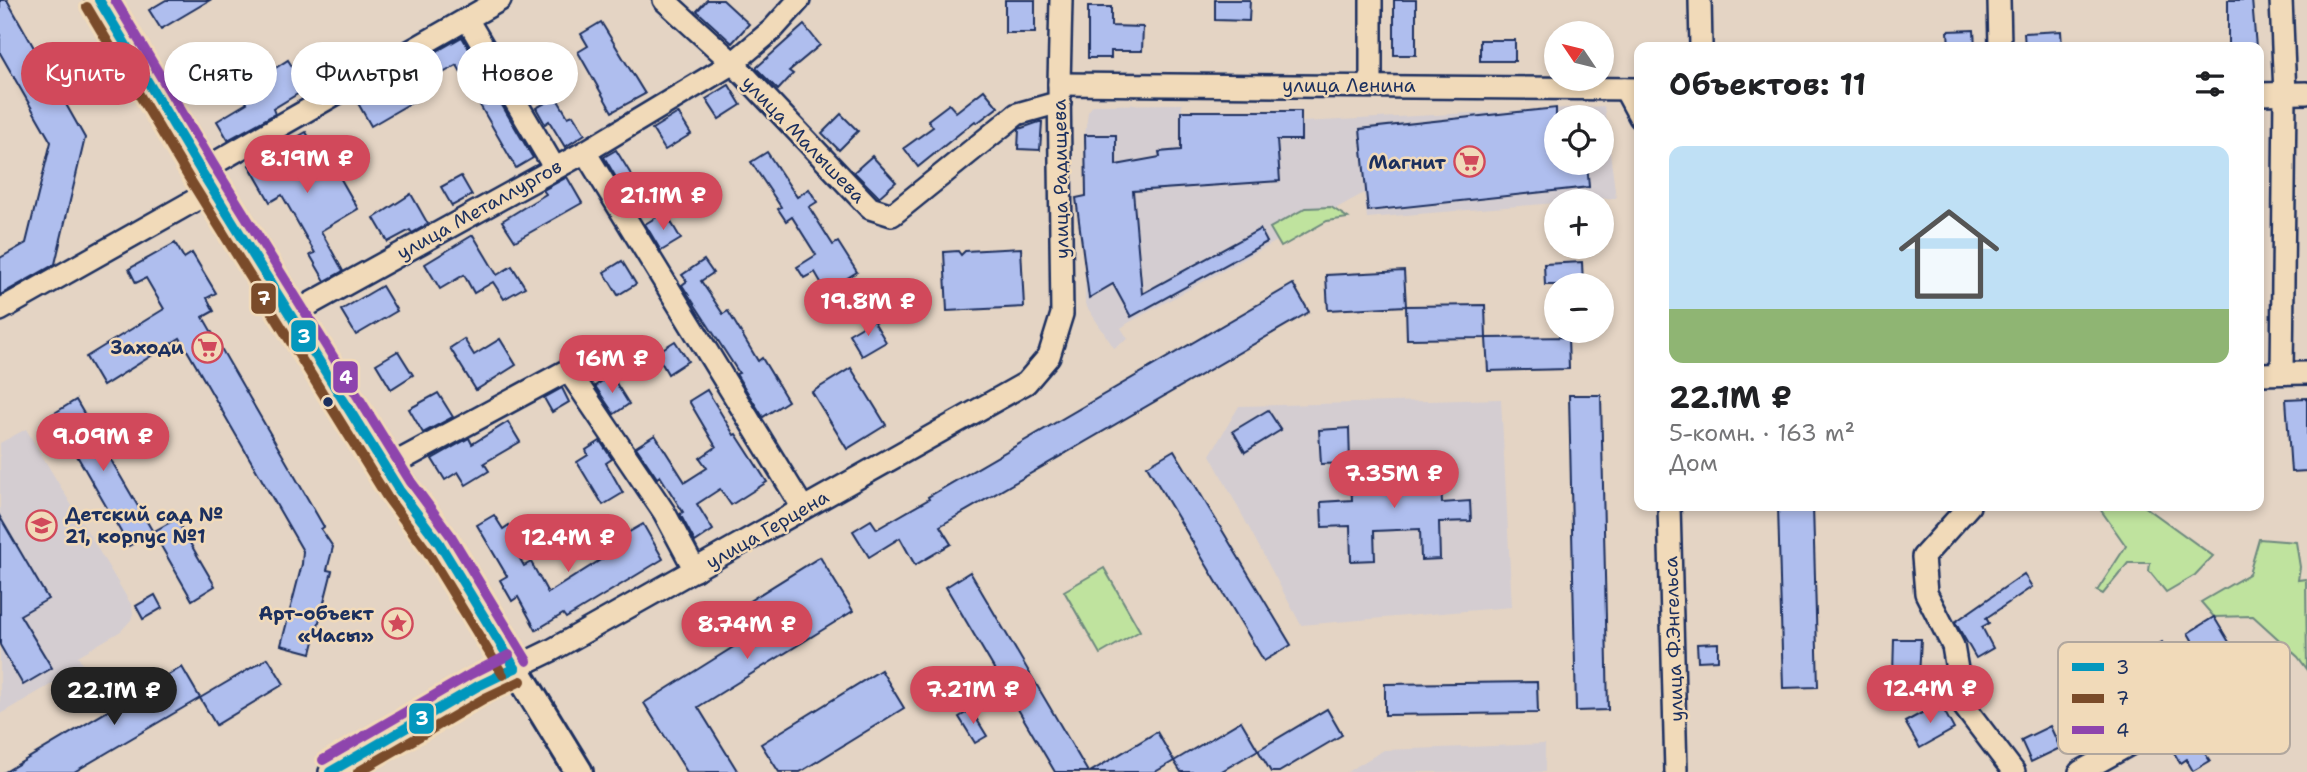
<!DOCTYPE html>
<html lang="ru">
<meta charset="utf-8">
<style>
body{margin:0;font-family:"Shantell Sans",sans-serif;background:#f6f6f6;color:#202124;height:100vh;display:flex;flex-direction:column;font-size:26px;white-space:nowrap}
*{box-sizing:border-box;margin:0}
p{font-size:23px;color:#757577}
.icon{flex:none;width:38px;height:38px;fill:none;stroke:currentColor;stroke-width:2;stroke-linecap:round;stroke-linejoin:round}
.map{position:relative;flex:1;overflow:hidden}
.panel{position:absolute;left:1634px;top:42px;width:630px;height:469px;display:flex;flex-direction:column;background:#fff;border-radius:14px;box-shadow:0 4px 10px #0003}
.panel>*{flex:none}
.banner{position:absolute;left:21px;top:42px;width:665px;height:63px;display:flex;gap:14px}
.needle{width:46px;rotate:305deg}
.tools{position:absolute;left:1544px;top:21px;display:grid;gap:14px}
.tools a{display:grid;place-items:center;width:70px;height:70px;border-radius:50%;background:#fff;box-shadow:0 4px 10px #0003;font-size:35px}
.price{position:absolute;translate:-50% -60px;padding:0 16px;border-radius:24px;background:#d1495b;color:#fff;font-size:23px;line-height:46px;filter:drop-shadow(0 2px 4px #0008)}
.price::after{content:'';position:absolute;left:50%;top:42px;width:21px;height:16px;margin-left:-10px;background:inherit;clip-path:polygon(0 0,100% 0,50% 100%)}
.price.selected{background:#222;color:#fff}
ul{padding:0;list-style:none}
li{display:grid;align-content:center;gap:14px;height:371px;padding:0 35px}
li span{display:grid;place-items:center;height:217px;border-radius:14px;color:#555}
li>.icon{margin-inline-start:auto}
span .icon{width:126px;height:126px;fill:#fffc;stroke-width:1}
li b{font-size:30px}
h2{display:flex;justify-content:space-between;align-items:center;height:84px;padding:0 35px;font-size:30px}
.pill{padding:0 24px;border-radius:32px;background:#fff;box-shadow:0 4px 10px #0003;font-size:24px;line-height:63px}
.pill.selected{background:#d1495b;color:#fff}
.map>svg:first-child{display:block}
.built{fill:#d4cdd1;fill-rule:evenodd}
.green{fill:#bfe39e;stroke:#6d897e;stroke-width:2}
.building{fill:#afbeee;stroke:#1b2f5e;stroke-width:2}
.lines{fill:none;stroke-linecap:round;stroke-linejoin:round}
.minor-casing{stroke:#1b2f5e;stroke-width:26}
.tertiary-casing{stroke:#1b2f5e;stroke-width:32}
.minor{stroke:#f1dab9;stroke-width:21}
.tertiary{stroke:#f1dab9;stroke-width:26}
.bus-1-casing{stroke:#f1dab9;stroke-width:16}
.bus-2-casing{stroke:#f1dab9;stroke-width:16}
.bus-3-casing{stroke:#f1dab9;stroke-width:16}
.bus-1{stroke:#0497bd;stroke-width:10}
.bus-2{stroke:#7a4b2a;stroke-width:10}
.bus-3{stroke:#8e44ad;stroke-width:10}
.bus-dot{fill:#1b2f5e;stroke:#f1dab9;stroke-width:2.5}
.labels{text-anchor:middle;stroke-width:5;stroke-linejoin:round;paint-order:stroke}
.street-label{font-size:19px;fill:#1b2f5e;stroke:#f1dab9}
.poi-label{font-size:19px;font-weight:bold;fill:#1b2f5e;stroke:#f1dab9;text-anchor:end}
.key{fill:#f1dab9;stroke:#b1a79e;stroke-width:2}
.key-label{font-size:19px;fill:#1b2f5e}
.line-badge{stroke:#f1dab9;stroke-width:2.5}
.badge-label{font-size:19px;text-anchor:middle;font-weight:bold;fill:#fff}
</style>
<div class="map">
<svg width="2307" height="772" viewBox="0 0 2307 772">
<rect width="100%" height="100%" fill="#e4d4c4"/>
<filter id="ink" filterUnits="userSpaceOnUse"><feTurbulence type="fractalNoise" baseFrequency=".0143" numOctaves="2"/><feDisplacementMap in="SourceGraphic" scale="14" xChannelSelector="R" yChannelSelector="G"/><feConvolveMatrix kernelMatrix="1 2 1 2 8 2 1 2 1" color-interpolation-filters="sRGB"/></filter>
<g filter="url(#ink)">
<g class="built">
<path d="M1182 104V111H1301L1302 122 1604 106 1616 198 1556 201V203L1367 218 1364 193 1128 323 1121 328 1128 339 1114 348 1085 304V135L1088 112 1093 105ZM1556 117H1601V163H1556Z"/>
<polygon points="1501,399 1512,607 1301,625 1210,455 1239,406"/>
<polygon points="26,429 132,606 133,613 131,620 121,631 78,656 83,666 0,714 0,443"/>
<polygon points="1545,744 1545,772 1347,772 1384,750"/>
</g>
<g class="green">
<polygon points="1331,207 1348,218 1327,221 1281,247 1270,228 1306,208"/>
<polygon points="2098,506 2144,506 2213,556 2195,575 2166,592 2149,571 2150,563 2128,563 2103,594 2097,591 2126,546"/>
<polygon points="2259,539 2296,542 2300,567 2298,580 2306,579 2307,669 2298,657 2253,616 2214,617 2201,602 2249,574"/>
<polygon points="1104,568 1140,631 1100,654 1064,591"/>
</g>
<g class="building">
<polygon points="0,0 7,0 85,138 55,264 0,295 0,258 26,243 51,142 0,53"/>
<polygon points="166,0 210,0 161,29 149,10"/>
<polygon points="707,0 723,0 749,24 732,43 697,11"/>
<rect x="1005" y="0" width="30" height="33"/>
<polygon points="1215,0 1250,0 1249,21 1215,20"/>
<rect x="1394" y="0" width="22" height="55"/>
<polygon points="2228,0 2252,0 2256,47 2228,47"/>
<polygon points="1088,7 1111,7 1111,26 1143,27 1142,51 1111,51 1111,58 1088,58"/>
<polygon points="601,22 645,94 612,112 578,52 588,46 581,34"/>
<polygon points="804,25 820,45 789,71 793,74 778,90 756,68"/>
<polygon points="1974,30 1975,47 1949,47 1948,31"/>
<polygon points="2061,31 2062,47 2025,47 2024,33"/>
<polygon points="462,37 533,158 516,168 457,65 424,84 426,88 411,97 414,101 371,126 355,98"/>
<rect x="1480" y="40" width="35" height="21"/>
<polygon points="201,47 221,81 205,91 185,57"/>
<polygon points="288,60 295,71 308,63 319,81 273,109 275,114 228,140 217,121 247,103 233,79 249,70 255,81"/>
<polygon points="729,85 741,105 719,119 706,99"/>
<polygon points="984,90 998,107 977,123 975,121 918,167 904,148 933,127 928,120 949,104 956,112"/>
<polygon points="556,97 568,117 573,115 585,134 565,147 549,121 545,124 536,108"/>
<polygon points="1556,108 1556,163 1587,163 1589,187 1368,211 1360,129"/>
<polygon points="1181,111 1301,111 1301,140 1277,140 1280,181 1133,191 1142,294 1260,229 1267,242 1131,317 1113,284 1089,298 1076,198 1086,196 1085,135 1116,135 1116,165 1160,157 1159,152 1181,150"/>
<polygon points="678,113 691,134 665,150 652,129"/>
<polygon points="841,114 858,131 839,150 822,133"/>
<polygon points="1039,122 1042,122 1040,150 1018,149 1019,129"/>
<polygon points="306,132 328,170 334,167 358,209 321,231 343,271 325,281 310,255 315,253 282,195 270,202 249,165"/>
<polygon points="616,150 637,184 624,191 604,157"/>
<polygon points="767,152 797,197 809,189 817,202 809,207 833,245 838,242 857,272 826,291 815,272 804,278 797,267 816,255 792,217 786,221 778,209 781,207 751,162"/>
<polygon points="872,156 896,182 879,197 854,172"/>
<polygon points="461,176 472,195 452,206 441,187"/>
<polygon points="567,177 582,203 515,241 502,221 546,194 543,190"/>
<polygon points="411,194 428,224 412,233 410,230 388,242 374,218"/>
<polygon points="665,212 681,239 661,251 645,224"/>
<polygon points="473,235 497,275 512,266 525,287 504,299 493,282 474,293 464,275 440,289 425,264"/>
<polygon points="175,243 184,258 192,253 216,293 207,298 214,311 203,317 324,527 321,529 333,547 327,570 332,571 311,653 281,645 302,564 303,551 180,338 103,386 86,357 164,309 146,278 136,283 129,269"/>
<polygon points="1021,248 1024,307 947,311 944,252 958,251 961,255 965,251"/>
<polygon points="704,260 713,273 701,281 723,314 728,311 758,361 762,358 788,401 763,417 736,374 739,373 682,285 687,281 682,275"/>
<polygon points="622,261 636,284 618,295 604,272"/>
<polygon points="1582,262 1583,285 1545,285 1544,264"/>
<polygon points="1404,271 1406,306 1328,310 1326,275"/>
<polygon points="1293,284 1309,312 940,526 951,544 915,565 900,538 869,557 853,531 871,520 877,529 929,499 928,497"/>
<polygon points="382,286 397,311 356,335 341,310"/>
<polygon points="1485,305 1486,338 1407,339 1406,306"/>
<polygon points="873,320 886,342 862,356 849,334"/>
<polygon points="1568,337 1569,369 1488,371 1486,338"/>
<polygon points="464,339 474,355 500,339 516,365 476,390 450,348"/>
<polygon points="675,341 688,361 668,374 656,353"/>
<polygon points="398,351 413,375 391,389 376,364"/>
<polygon points="851,368 886,425 847,449 812,392"/>
<polygon points="611,375 629,404 614,414 595,386"/>
<polygon points="562,388 569,402 552,412 544,398"/>
<polygon points="707,390 734,435 736,434 767,482 731,505 720,489 697,504 713,530 695,542 680,514 683,512 660,476 657,478 636,447 655,435 685,482 707,468 700,458 716,447 689,401"/>
<polygon points="438,393 453,417 423,433 409,409"/>
<polygon points="1569,395 1601,395 1608,710 1576,711"/>
<polygon points="2307,398 2307,471 2291,472 2286,399"/>
<polygon points="76,400 153,532 129,546 53,414"/>
<polygon points="1268,410 1281,430 1245,452 1233,431"/>
<polygon points="508,422 520,442 484,463 489,471 466,485 458,472 445,480 432,459 469,438 472,444"/>
<polygon points="1349,428 1350,463 1321,464 1319,430"/>
<polygon points="600,441 612,459 606,463 623,493 603,505 577,462 588,455 586,450"/>
<polygon points="1174,450 1291,645 1264,661 1147,466"/>
<polygon points="1375,462 1376,481 1422,479 1421,464 1440,463 1442,503 1470,501 1471,521 1439,522 1440,559 1421,560 1420,529 1374,531 1375,560 1351,561 1350,526 1322,527 1321,502 1352,500 1350,463"/>
<polygon points="1778,506 1813,506 1818,687 1783,688"/>
<polygon points="494,515 503,529 509,525 516,537 510,541 524,566 531,562 548,593 624,545 619,538 643,524 663,559 566,618 563,614 536,630 518,597 512,601 500,580 507,576 477,525"/>
<polygon points="0,517 48,599 20,615 52,668 23,685 0,645"/>
<polygon points="176,519 215,586 192,600 153,532"/>
<polygon points="820,557 853,611 698,707 738,772 687,772 644,703 754,634 738,608"/>
<polygon points="970,572 1088,772 1055,772 946,587"/>
<polygon points="2024,574 2032,587 1986,618 1989,623 1982,627 1993,648 1976,658 1955,622"/>
<polygon points="155,595 162,608 143,619 136,606"/>
<polygon points="2214,617 2235,652 2208,668 2188,633"/>
<polygon points="1894,639 1921,639 1919,676 1893,675"/>
<polygon points="2162,642 2183,679 2099,724 2085,697 2099,689 2097,686 2143,658 2141,654"/>
<polygon points="1718,643 1718,660 1698,661 1697,644"/>
<polygon points="268,658 284,684 216,725 200,698"/>
<polygon points="182,667 200,698 74,772 5,772"/>
<polygon points="881,670 904,708 800,772 779,772 761,744"/>
<polygon points="1537,682 1538,713 1385,715 1385,684"/>
<polygon points="1940,703 1954,729 1920,748 1905,722"/>
<polygon points="1327,709 1342,735 1279,772 1271,772 1258,750"/>
<polygon points="971,710 987,736 975,743 959,717"/>
<polygon points="1241,721 1258,750 1220,772 1181,772 1174,761"/>
<polygon points="2202,724 2213,742 2202,749 2210,761 2193,771 2186,759 2180,763 2169,744"/>
<polygon points="2050,726 2060,748 2031,762 2021,740"/>
<polygon points="1157,732 1174,761 1155,772 1090,772"/>
</g>
<g class="lines">
<defs>
<g id="minor">
<polyline points="664,0 733,63 870,208 892,215 1017,114 1060,102"/>
<polyline points="1700,0 1701,47"/>
<polyline points="1999,0 2000,47"/>
<polyline points="2281,0 2285,94 2282,373"/>
<polyline points="467,19 554,167"/>
<polyline points="1059,84 1640,89"/>
<polyline points="1371,85 1371,0"/>
<polyline points="1625,89 1640,117"/>
<polyline points="2259,94 2307,93"/>
<polyline points="585,152 803,508"/>
<polyline points="201,171 500,0"/>
<polyline points="0,310 213,190"/>
<polyline points="290,315 585,152 733,63 772,30 799,0"/>
<polyline points="2259,374 2307,373"/>
<polyline points="386,468 568,370 664,512 695,570"/>
<polyline points="1669,506 1676,772"/>
<polyline points="1969,506 1923,557 1926,593 1953,646 1963,705 2014,772"/>
<polyline points="330,772 478,686 552,650 1026,383 1049,356 1062,314 1059,84 1061,0"/>
<polyline points="2080,772 2229,689"/>
</g>
<polyline id="tertiary" points="99,0 201,171 399,490 439,543 579,772"/>
</defs>
<use href="#minor" class="minor-casing"/>
<use href="#tertiary" class="tertiary-casing"/>
<use href="#minor" class="minor"/>
<use href="#tertiary" class="tertiary"/>
<defs>
<g id="bus-1">
<polyline points="99,0 201,171 399,490 439,543 515,668"/>
<polyline points="330,772 478,686 515,668"/>
</g>
<g id="bus-2">
<polyline points="87,7 189,178 387,497 427,551 503,675"/>
<polyline points="358,772 485,698 521,681"/>
</g>
<g id="bus-3">
<polyline points="115,0 213,164 411,482 451,536 527,661"/>
<polyline points="323,760 471,674 509,655"/>
</g>
</defs>
<use href="#bus-1" class="bus-1-casing"/>
<use href="#bus-2" class="bus-2-casing"/>
<use href="#bus-3" class="bus-3-casing"/>
<use href="#bus-1" class="bus-1"/>
<use href="#bus-2" class="bus-2"/>
<use href="#bus-3" class="bus-3"/>
</g>
</g>
<defs>
<symbol id="supermarket-ring" viewBox="-11 -11 22 22"><circle r="9.5" fill="#f1dab9" stroke="#d1495b" stroke-width="1.5"/><path d="M-6-5.5h2.5l.6 2H6L4.5 2H-2.5L-4.4-4H-6ZM-1.5 3.2a1.3 1.3 0 1 0 .1 0ZM3 3.2a1.3 1.3 0 1 0 .1 0Z" fill="#d1495b"/></symbol>
<symbol id="school-ring" viewBox="-11 -11 22 22"><circle r="9.5" fill="#f1dab9" stroke="#d1495b" stroke-width="1.5"/><path d="M0-5L7-2L0 1L-7-2ZM-4 1L0 2.5L4 1V4Q0 6-4 4Z" fill="#d1495b"/></symbol>
<symbol id="sight-ring" viewBox="-11 -11 22 22"><circle r="9.5" fill="#f1dab9" stroke="#d1495b" stroke-width="1.5"/><path d="M0-6L1.8-2.2L6-1.7L2.9 1.2L3.7 5.4L0 3.3L-3.7 5.4L-2.9 1.2L-6-1.7L-1.8-2.2Z" fill="#d1495b"/></symbol>
</defs>
<g fill-rule="evenodd">
<use href="#supermarket-ring" x="1452" y="144" width="35" height="35"/>
<use href="#supermarket-ring" x="190" y="330" width="35" height="35"/>
<use href="#school-ring" x="24" y="508" width="35" height="35"/>
<use href="#sight-ring" x="380" y="606" width="35" height="35"/>
</g>
<circle class="bus-dot" cx="328" cy="402" r="6"/>
<g class="labels">
<g class="street-label">
<text x="1349" y="92">улица Ленина</text>
<text transform="translate(804 139) rotate(46)" y="7">улица Малышева</text>
<text transform="translate(1060 179) rotate(-91)" y="7">улица Радищева</text>
<text transform="translate(479 209) rotate(-29)" y="7">улица Металлургов</text>
<text transform="translate(767 529) rotate(-30)" y="7">улица Герцена</text>
<text transform="translate(1673 639) rotate(-92)" y="7">улица Ф.Энгельса</text>
</g>
<g class="poi-label">
<text x="1446" y="169">Магнит</text>
<text x="184" y="354">Заходи</text>
<text x="65" y="521" text-anchor="start">Детский сад №<tspan x="65" dy="22">21, корпус №1</tspan></text>
<text x="374" y="620">Арт-объект<tspan x="374" dy="22">«Часы»</tspan></text>
</g>
</g>
<rect x="2058" y="642" width="232" height="112" rx="10" class="key"/>
<rect x="2072" y="663" width="32" height="8" fill="#0497bd"/>
<rect x="2072" y="694" width="32" height="9" fill="#7a4b2a"/>
<rect x="2072" y="726" width="32" height="8" fill="#8e44ad"/>
<g class="key-label">
<text x="2116" y="674">3</text>
<text x="2116" y="705">7</text>
<text x="2116" y="737">4</text>
</g>
<g class="line-badge">
<rect x="250" y="282" width="27" height="33" rx="7" fill="#7a4b2a"/>
<rect x="290" y="319" width="27" height="34" rx="7" fill="#0497bd"/>
<rect x="332" y="360" width="27" height="34" rx="7" fill="#8e44ad"/>
<rect x="408" y="702" width="27" height="33" rx="7" fill="#0497bd"/>
</g>
<g class="badge-label">
<text x="264" y="305">7</text>
<text x="304" y="343">3</text>
<text x="346" y="384">4</text>
<text x="422" y="725">3</text>
</g>
</svg>
<div class="tools">
<a><svg class="needle" viewBox="-14 -14 28 28"><path d="M0-13l5 13h-10z" fill="#e53935"/><path d="M0 13l5-13h-10z" fill="#757577"/></svg></a>
<a><svg class="icon" aria-label="locate" viewBox="0 0 24 24"><circle cx="12" cy="12" r="6"/><path d="M12 2v4M12 18v4M2 12h4M18 12h4"/></svg></a>
<a>+</a>
<a>−</a>
</div>
<b class="price" style="left:307px;top:195px">8.19M ₽</b>
<b class="price" style="left:663px;top:232px">21.1M ₽</b>
<b class="price" style="left:868px;top:338px">19.8M ₽</b>
<b class="price" style="left:612px;top:395px">16M ₽</b>
<b class="price" style="left:103px;top:473px">9.09M ₽</b>
<b class="price" style="left:1394px;top:510px">7.35M ₽</b>
<b class="price" style="left:568px;top:574px">12.4M ₽</b>
<b class="price" style="left:747px;top:661px">8.74M ₽</b>
<b class="price" style="left:1930px;top:725px">12.4M ₽</b>
<b class="price" style="left:973px;top:726px">7.21M ₽</b>
<b class="price selected" style="left:114px;top:727px">22.1M ₽</b>
<div class="banner">
<a class="pill selected">Купить</a>
<a class="pill">Снять</a>
<a class="pill">Фильтры</a>
<a class="pill">Новое</a>
</div>
<section class="panel">
<h2>Объектов: 11<svg class="icon" aria-label="filters" viewBox="0 0 24 24"><path d="M4 7h16M4 17h16"/><circle cx="9" cy="7" r="2"/><circle cx="15" cy="17" r="2"/></svg></h2>
<ul>
<li><span style="background:linear-gradient(#bfe0f5 75%,#8fb573 0)"><svg class="icon" aria-label="home" viewBox="0 0 24 24"><path d="M3 11l9-7 9 7M6 9v11h12V9"/></svg></span><div><b>22.1M ₽</b><p>5-комн. · 163 m²</p><p>Дом</p></div></li>
</ul>
</section>
</div>
